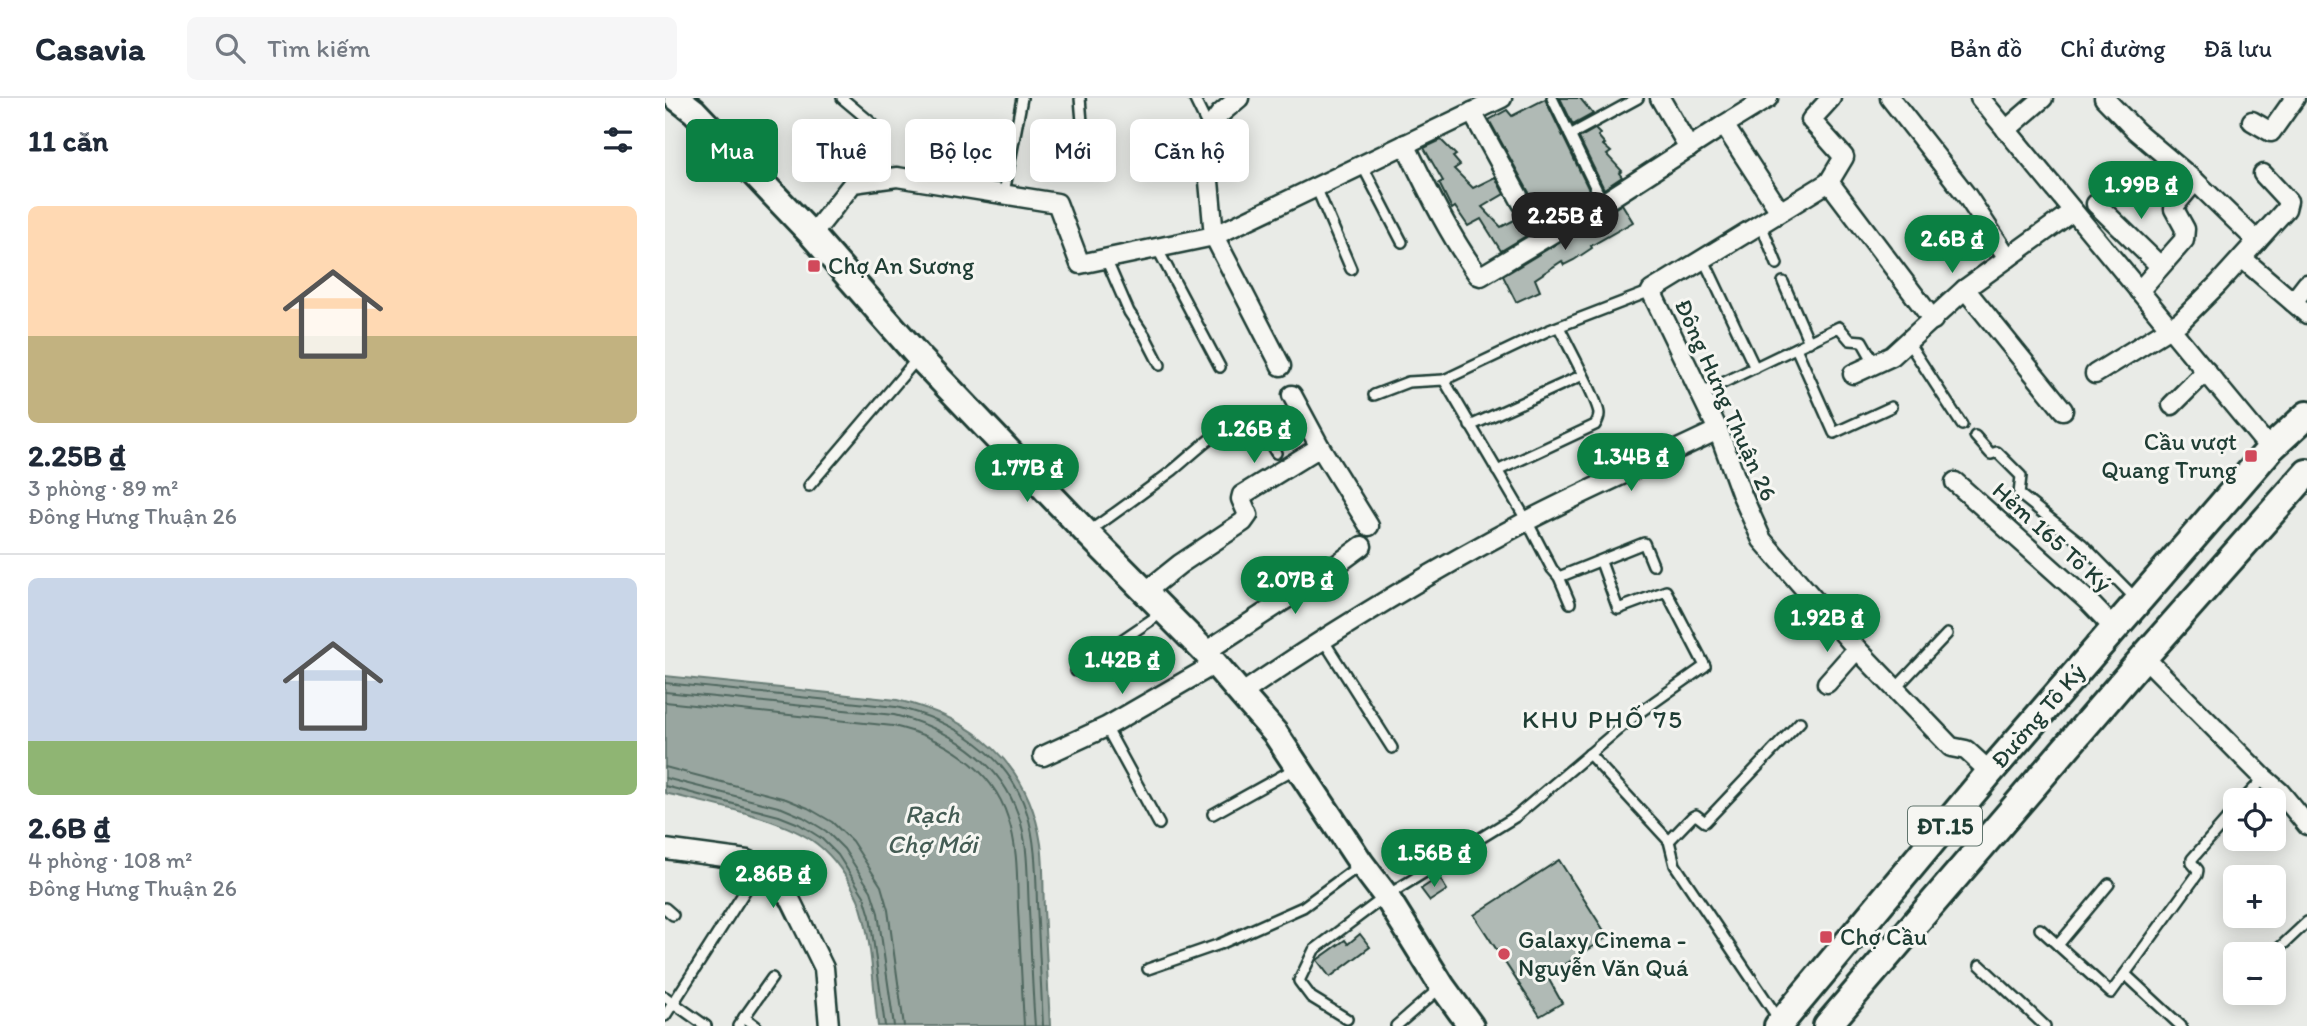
<!DOCTYPE html>
<html lang="vi">
<meta charset="utf-8">
<style>
body{margin:0;font-family:Itim,sans-serif;background:#f6f6f7;color:#1f2937;height:100vh;display:flex;flex-direction:column;font-size:26px;white-space:nowrap}
*{box-sizing:border-box;margin:0}
p{font-size:23px;color:#747a83}
.icon{flex:none;width:38px;height:38px;fill:none;stroke:currentColor;stroke-width:2;stroke-linecap:round;stroke-linejoin:round}
.map{position:relative;flex:1;overflow:hidden}
.panel{display:flex;flex-direction:column;background:#fff;width:665px}
.panel>*{flex:none}
.guide{position:absolute;left:21px;top:21px;width:665px;height:63px;display:flex;gap:14px}
.buttons{position:absolute;left:1558px;top:690px;display:grid;gap:14px}
.buttons a{display:grid;place-items:center;width:63px;height:63px;border-radius:10px;background:#fff;box-shadow:0 4px 18px #0003;font-size:35px}
.price{position:absolute;translate:-50% -60px;padding:0 16px;border-radius:24px;background:#0b8043;color:#fff;font-size:23px;line-height:46px;filter:drop-shadow(0 2px 4px #0008)}
.price::after{content:'';position:absolute;left:50%;top:42px;width:21px;height:16px;margin-left:-10px;background:inherit;clip-path:polygon(0 0,100% 0,50% 100%)}
.price.current{background:#222;color:#fff}
ul{padding:0;list-style:none}
li{display:grid;align-content:center;gap:14px;height:371px;padding:0 28px}
li+li{border-top:2px solid #e0e1e3}
li span{display:grid;place-items:center;height:217px;border-radius:10px;color:#555}
li>.icon{margin-inline-start:auto}
span .icon{width:126px;height:126px;fill:#fffc;stroke-width:1}
li b{font-size:30px}
h2{display:flex;justify-content:space-between;align-items:center;height:84px;padding:0 28px;font-size:30px}
.chip{padding:0 24px;border-radius:10px;background:#fff;box-shadow:0 4px 18px #0003;font-size:24px;line-height:63px}
.chip.current{background:#0b8043;color:#fff}
header{display:flex;align-items:center;gap:42px;box-sizing:border-box;height:98px;padding:0 35px;background:#fff;border-bottom:2px solid #e0e1e3}
header strong{font-size:33px}
nav{display:flex;gap:38px;margin-inline-start:auto;font-size:24px}
.search{width:490px;height:63px;background:#f6f6f7;display:flex;align-items:center;gap:18px;box-sizing:border-box;padding:0 24px;border-radius:10px;color:#747a83;font-size:26px}
main{display:flex;flex:1;min-height:0}
.map>svg:first-child{display:block}
.water{fill:#99a6a0;stroke:#687c75;stroke-width:2}
.lines{fill:none;stroke-linecap:round;stroke-linejoin:round}
.shore{stroke:#50675f;stroke-width:2}
.building{fill:#b0bab5;stroke:#1f3d34;stroke-width:2}
.lane-casing{stroke:#1f3d34;stroke-width:14}
.street-casing{stroke:#1f3d34;stroke-width:23}
.secondary-casing{stroke:#1f3d34;stroke-width:30}
.primary-casing{stroke:#1f3d34;stroke-width:32}
.lane{stroke:#f6f6f2;stroke-width:9}
.street{stroke:#f6f6f2;stroke-width:18}
.secondary{stroke:#f6f6f2;stroke-width:24}
.primary{stroke:#f6f6f2;stroke-width:26}
.poi-dot{fill:#d1495b;stroke:#f6f6f2;stroke-width:2.5}
.labels{text-anchor:middle;stroke-width:6;stroke-linejoin:round;paint-order:stroke}
.shield{fill:#f6f6f2;stroke:#60746d;stroke-width:2}
.shield-label{font-size:23px;font-weight:bold;fill:#1f3d34}
.poi-label{font-size:24px;fill:#1f3d34;stroke:#f6f6f2;text-anchor:start}
.street-label{font-size:24px;fill:#1f3d34;stroke:#f6f6f2}
.neighbourhood-label{font-size:26px;letter-spacing:2px;fill:#1f3d34;stroke:#f6f6f2}
.water-label{font-size:26px;font-style:italic;fill:#445c54;stroke:#f6f6f2}
</style>
<header>
<strong>Casavia</strong>
<div class="search"><svg class="icon" aria-label="search" viewBox="0 0 24 24"><circle cx="10" cy="10" r="6"/><path d="M15 15l6 6"/></svg>Tìm kiếm</div>
<nav><a>Bản đồ</a><a>Chỉ đường</a><a>Đã lưu</a></nav>
</header>
<main>
<section class="panel">
<h2>11 căn<svg class="icon" aria-label="filters" viewBox="0 0 24 24"><path d="M4 7h16M4 17h16"/><circle cx="9" cy="7" r="2"/><circle cx="15" cy="17" r="2"/></svg></h2>
<ul>
<li><span style="background:linear-gradient(#ffd9b3 60%,#c2b280 0)"><svg class="icon" aria-label="home" viewBox="0 0 24 24"><path d="M3 11l9-7 9 7M6 9v11h12V9"/></svg></span><div><b>2.25B ₫</b><p>3 phòng · 89 m²</p><p>Đông Hưng Thuận 26</p></div></li>
<li><span style="background:linear-gradient(#c9d6e8 75%,#8fb573 0)"><svg class="icon" aria-label="home" viewBox="0 0 24 24"><path d="M3 11l9-7 9 7M6 9v11h12V9"/></svg></span><div><b>2.6B ₫</b><p>4 phòng · 108 m²</p><p>Đông Hưng Thuận 26</p></div></li>
</ul>
</section>
<div class="map">
<svg width="1642" height="928" viewBox="0 0 1642 928">
<rect width="100%" height="100%" fill="#e9ebe7"/>
<filter id="ink" filterUnits="userSpaceOnUse"><feTurbulence type="fractalNoise" baseFrequency=".0143" numOctaves="2"/><feDisplacementMap in="SourceGraphic" scale="14" xChannelSelector="R" yChannelSelector="G"/><feConvolveMatrix kernelMatrix="1 2 1 2 8 2 1 2 1" color-interpolation-filters="sRGB"/></filter>
<g filter="url(#ink)">
<path class="water" d="M0 578 232 602C309 620 364 665 376 746 379 767 378 789 379 811 381 850 383 889 385 928H213C208 890 207 836 193 801 184 781 169 759 152 746 117 719 43 706 0 695Z"/>
<g class="lines">
<g class="shore">
<path d="M0 585 231 609C287 622 344 656 362 715 371 744 371 775 372 805 374 846 376 887 378 928"/>
<path d="M0 594 229 617C283 630 334 662 353 716 364 746 362 780 364 811 366 850 367 889 370 928"/>
<path d="M0 604 228 628C277 639 327 669 343 720 353 749 352 781 353 810 355 850 357 889 359 928"/>
<polyline points="0,669 121,701 143,710 167,724 187,743 216,788 223,812 239,928"/>
<polyline points="0,680 117,710 138,719 161,733 179,751 206,793 213,815 229,928"/>
<polyline points="0,688 114,718 134,726 156,740 173,757 199,798 205,818 220,928"/>
</g>
</g>
<g class="building">
<polygon points="895,0 915,0 928,16 908,27"/>
<polygon points="880,1 927,98 836,153 816,121 803,128 790,109 787,111 774,85 778,83 759,50 776,42 791,57 788,59 795,67 789,71 808,90 830,79 839,96 817,109 836,129 867,113 866,112 870,110 867,100 824,22 842,12 847,18"/>
<polygon points="930,31 935,36 933,38 940,46 938,47 946,54 942,57 957,73 954,75 957,79 939,91 914,40"/>
<polygon points="957,106 968,124 926,148 927,150 909,162 899,167 897,163 870,181 875,193 851,204 838,178"/>
<polygon points="894,762 943,839 882,878 897,905 875,918 809,817"/>
<polygon points="774,779 782,792 765,803 756,791"/>
<polygon points="695,836 705,849 665,879 652,862 680,842 683,846"/>
</g>
<g class="lines">
<defs>
<g id="lane">
<polyline points="177,0 208,26 188,85"/>
<polyline points="415,0 420,60"/>
<polyline points="529,0 544,31"/>
<polyline points="887,0 938,105"/>
<polyline points="905,37 973,0"/>
<polyline points="697,67 737,144"/>
<polyline points="651,89 686,171"/>
<polyline points="339,95 357,0"/>
<polyline points="1095,124 1112,166"/>
<polyline points="492,150 555,269"/>
<polyline points="1038,160 1090,270"/>
<polyline points="441,161 464,214 480,238 495,267"/>
<polyline points="1118,184 1144,244"/>
<polyline points="986,193 882,233 779,282 862,423 887,471 894,479 979,445 988,467"/>
<polyline points="1243,244 1297,327"/>
<polyline points="1131,250 1169,335 1226,309"/>
<polyline points="1035,296 1174,229 1185,242 1197,243 1210,266"/>
<polyline points="709,297 743,284 779,282"/>
<polyline points="805,328 918,277"/>
<polyline points="1310,338 1326,356 1332,354 1356,378 1354,396 1417,446 1471,501"/>
<path d="M832 373 930 327C932 324 934 319 934 316 934 304 901 244 894 229"/>
<polyline points="144,388 252,261"/>
<path d="M423 434C452 414 479 394 507 373 528 356 556 327 582 320L589 323 598 334 611 355"/>
<polyline points="894,479 905,505"/>
<polyline points="657,540 727,650"/>
<polyline points="411,573 498,514"/>
<polyline points="1230,591 1282,536"/>
<polyline points="441,629 494,726"/>
<polyline points="924,656 1004,743 1010,767 1115,923"/>
<polyline points="1578,702 1599,680"/>
<polyline points="548,716 631,670"/>
<polyline points="1004,743 1027,719 1031,717 1040,724 1135,624"/>
<polyline points="0,810 8,817"/>
<polyline points="1375,831 1446,895 1532,777 1533,772 1527,765 1527,761 1570,712"/>
<polyline points="1393,847 1444,786"/>
<polyline points="1608,856 1642,824"/>
<polyline points="1315,867 1380,928"/>
<polyline points="483,871 555,846 638,809 695,767"/>
<polyline points="1460,876 1516,928"/>
<polyline points="0,899 41,928"/>
<polyline points="0,918 96,768"/>
<polyline points="79,919 91,928"/>
<polyline points="682,921 646,899 634,883 649,852 721,798 850,719 968,619 1040,568 1001,493 953,511 936,464"/>
<polyline points="73,928 107,880"/>
<polyline points="731,928 776,889"/>
</g>
<g id="street">
<polyline points="574,0 555,16 544,31 542,61 549,138 616,268"/>
<polyline points="995,0 1024,50"/>
<polyline points="1103,0 1059,27 1114,112"/>
<polyline points="1225,0 1302,98 1343,160"/>
<polyline points="1315,0 1605,351"/>
<polyline points="1439,0 1471,33 1530,83 1511,106 1509,111 1520,131 1519,142 1474,193"/>
<polyline points="807,14 857,105"/>
<polyline points="1587,23 1606,34 1630,0"/>
<polyline points="1341,32 1378,0"/>
<path d="M740 46C762 91 784 137 813 177L816 178 938 105 1059 27"/>
<polyline points="1530,83 1592,143"/>
<polyline points="1164,84 1179,59 1146,22 1166,0"/>
<polyline points="1431,106 1495,168"/>
<polyline points="147,137 188,85 232,79 392,105 415,166 549,138 837,0"/>
<polyline points="1577,160 1642,216"/>
<polyline points="1300,191 1398,312"/>
<polyline points="1628,204 1642,186"/>
<polyline points="1268,222 1164,84 986,193 1053,332 1076,395 1097,442 1192,551 1286,649 1301,652 1325,674"/>
<polyline points="1188,276 1227,258 1300,191 1408,113"/>
<polyline points="1430,276 1516,223 1553,186 1621,111 1623,103 1598,76"/>
<polyline points="627,297 655,349 704,428"/>
<polyline points="1507,307 1541,273"/>
<polyline points="1290,384 1424,504 1450,531"/>
<polyline points="480,494 515,466 578,424 583,417 576,401 577,397 655,349"/>
<polyline points="540,554 655,479 697,448"/>
<polyline points="1479,559 1599,680 1615,694 1642,727"/>
<polyline points="1162,585 1192,551"/>
<path d="M576 596C668 533 762 476 860 424 923 391 989 363 1053 332"/>
<polyline points="378,658 441,629 550,566"/>
<polyline points="0,751 82,762 96,768 126,803 159,870 164,928"/>
</g>
<polyline id="secondary" points="12,0 29,13 147,137 254,259 422,435 540,554 576,596 610,635 696,765 721,798 777,888 806,928"/>
<g id="primary">
<polyline points="1113,928 1325,674 1605,351 1642,317"/>
<polyline points="1162,928 1479,559 1642,375"/>
</g>
</defs>
<use href="#lane" class="lane-casing"/>
<use href="#street" class="street-casing"/>
<use href="#secondary" class="secondary-casing"/>
<use href="#primary" class="primary-casing"/>
<use href="#lane" class="lane"/>
<use href="#street" class="street"/>
<use href="#secondary" class="secondary"/>
<use href="#primary" class="primary"/>
</g>
</g>
<g class="poi-dot">
<rect x="142" y="161" width="14" height="14" rx="3.5"/>
<rect x="1579" y="351" width="14" height="14" rx="3.5"/>
<rect x="1154" y="832" width="14" height="14" rx="3.5"/>
<circle cx="839" cy="856" r="7"/>
</g>
<g class="labels">
<rect class="shield" x="1243" y="708.5" width="74" height="39" rx="5"/>
<g class="shield-label">
<text x="1280" y="736">ĐT.15</text>
</g>
<g class="poi-label">
<text x="163" y="176">Chợ An Sương</text>
<text x="1572" y="352" text-anchor="end">Cầu vượt<tspan x="1572" dy="28">Quang Trung</tspan></text>
<text x="1175" y="847">Chợ Cầu</text>
<text x="853" y="850">Galaxy Cinema -<tspan x="853" dy="28">Nguyễn Văn Quá</tspan></text>
</g>
<g class="street-label">
<text transform="translate(1061 302) rotate(66)" y="8">Đông Hưng Thuận 26</text>
<text transform="translate(1387 439) rotate(42)" y="8">Hẻm 165 Tô Ký</text>
<text transform="translate(1373 618) rotate(-49)" y="8">Đường Tô Ký</text>
</g>
<g class="neighbourhood-label">
<text x="938" y="630">KHU PHỐ 75</text>
</g>
<g class="water-label">
<text x="267" y="725">Rạch<tspan x="267" dy="30">Chợ Mới</tspan></text>
</g>
</g>
</svg>
<div class="buttons">
<a><svg class="icon" aria-label="locate" viewBox="0 0 24 24"><circle cx="12" cy="12" r="6"/><path d="M12 2v4M12 18v4M2 12h4M18 12h4"/></svg></a>
<a>+</a>
<a>−</a>
</div>
<b class="price" style="left:1476px;top:123px">1.99B ₫</b>
<b class="price current" style="left:900px;top:154px">2.25B ₫</b>
<b class="price" style="left:1287px;top:177px">2.6B ₫</b>
<b class="price" style="left:589px;top:367px">1.26B ₫</b>
<b class="price" style="left:966px;top:395px">1.34B ₫</b>
<b class="price" style="left:362px;top:406px">1.77B ₫</b>
<b class="price" style="left:630px;top:518px">2.07B ₫</b>
<b class="price" style="left:1162px;top:556px">1.92B ₫</b>
<b class="price" style="left:457px;top:598px">1.42B ₫</b>
<b class="price" style="left:769px;top:791px">1.56B ₫</b>
<b class="price" style="left:108px;top:812px">2.86B ₫</b>
<div class="guide">
<a class="chip current">Mua</a>
<a class="chip">Thuê</a>
<a class="chip">Bộ lọc</a>
<a class="chip">Mới</a>
<a class="chip">Căn hộ</a>
</div>
</div>
</main>
